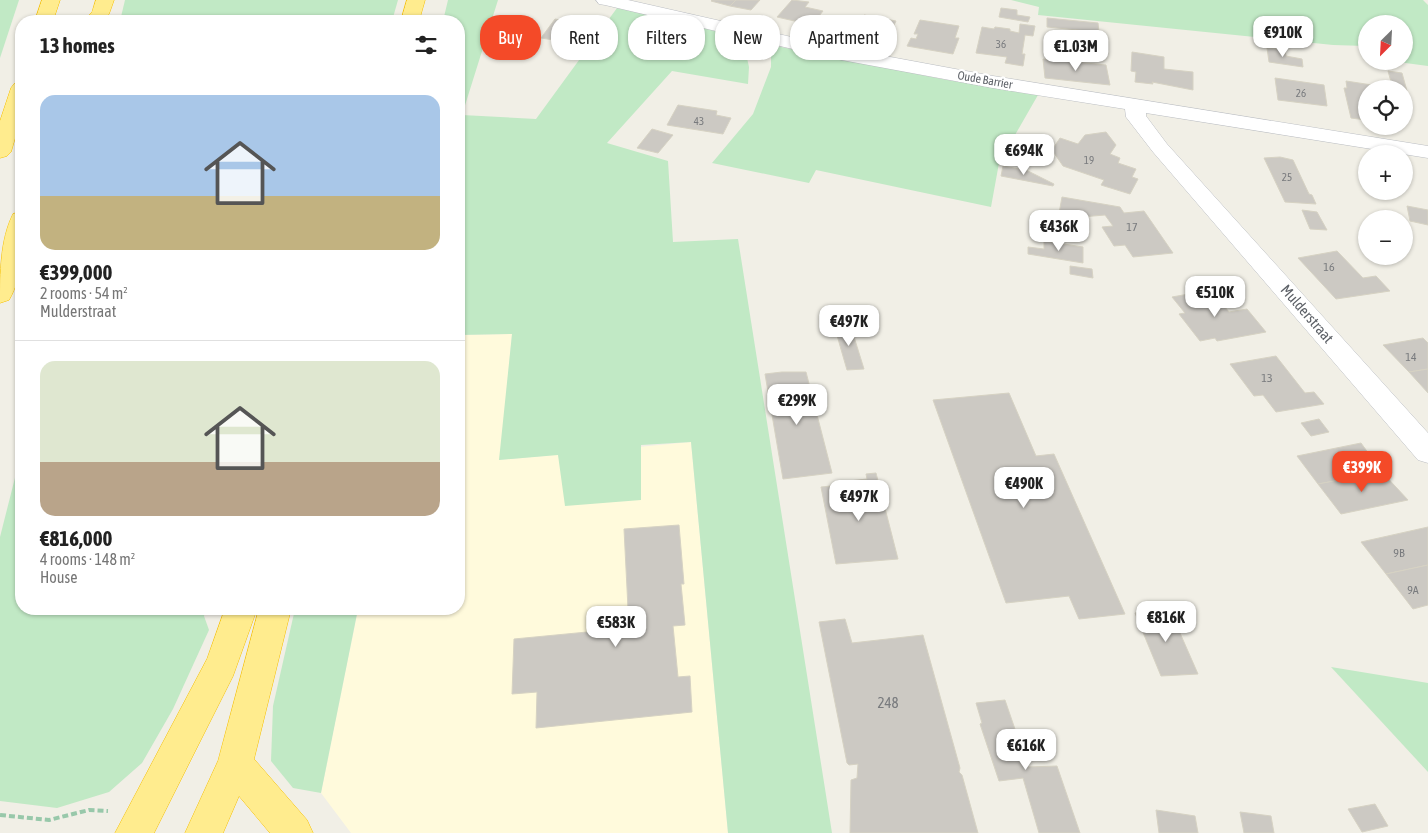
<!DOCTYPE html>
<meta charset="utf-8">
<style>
body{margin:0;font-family:"Asap Condensed",sans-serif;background:#f2f2f2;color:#222;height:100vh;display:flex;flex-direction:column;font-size:19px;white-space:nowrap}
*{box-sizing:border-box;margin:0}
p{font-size:16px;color:#767676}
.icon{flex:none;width:28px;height:28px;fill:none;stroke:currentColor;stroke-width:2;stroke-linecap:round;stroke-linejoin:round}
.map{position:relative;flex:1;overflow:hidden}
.panel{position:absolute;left:15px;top:15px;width:450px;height:600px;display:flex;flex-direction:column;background:#fff;border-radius:20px;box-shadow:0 1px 4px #0004}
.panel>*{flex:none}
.top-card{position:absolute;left:480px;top:15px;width:475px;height:45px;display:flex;gap:10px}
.needle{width:32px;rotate:204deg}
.tools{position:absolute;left:1358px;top:15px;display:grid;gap:10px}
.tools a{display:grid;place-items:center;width:55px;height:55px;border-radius:50%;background:#fff;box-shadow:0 1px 4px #0004;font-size:25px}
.price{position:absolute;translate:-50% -42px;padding:0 11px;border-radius:10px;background:#fff;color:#222;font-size:16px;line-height:32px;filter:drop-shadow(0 1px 2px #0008)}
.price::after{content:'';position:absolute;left:50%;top:30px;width:15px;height:11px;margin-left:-8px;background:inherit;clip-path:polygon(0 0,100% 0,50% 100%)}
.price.active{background:#f44a28;color:#fff}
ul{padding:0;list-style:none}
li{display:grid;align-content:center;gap:10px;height:265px;padding:0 25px}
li+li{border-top:1px solid #e0e0e0}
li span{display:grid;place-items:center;height:155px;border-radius:15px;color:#555}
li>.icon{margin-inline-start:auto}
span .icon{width:90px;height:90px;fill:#fffc;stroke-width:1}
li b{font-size:21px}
h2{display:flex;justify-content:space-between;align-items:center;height:60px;padding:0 25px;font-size:21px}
.pill{padding:0 18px;border-radius:20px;background:#fff;box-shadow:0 1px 4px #0004;font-size:18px;line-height:45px}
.pill.active{background:#f44a28;color:#fff}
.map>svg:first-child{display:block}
.commercial{fill:#fffadc}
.green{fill:#c1e9c5}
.building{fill:#ccc9c3;stroke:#d6d2c3}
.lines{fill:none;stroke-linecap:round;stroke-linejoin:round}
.minor-casing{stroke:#babdc2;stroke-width:1}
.highway-casing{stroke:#f6bf00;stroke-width:1}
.path{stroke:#98c8aa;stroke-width:4;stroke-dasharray:6 3;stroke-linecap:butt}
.minor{fill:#fff;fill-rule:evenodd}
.highway{fill:#ffec8e;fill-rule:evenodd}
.labels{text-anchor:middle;stroke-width:4.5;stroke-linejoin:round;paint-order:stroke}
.far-number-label{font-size:11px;fill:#797b7e}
.far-street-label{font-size:12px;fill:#5d6167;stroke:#fff}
.number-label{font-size:12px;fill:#797b7e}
.street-label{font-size:15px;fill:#5d6167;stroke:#fff}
.near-number-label{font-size:15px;fill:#797b7e}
</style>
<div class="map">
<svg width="1428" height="833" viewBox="0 0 1428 833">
<rect width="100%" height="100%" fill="#f1efe6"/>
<polygon class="commercial" points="512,334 500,460 691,442 728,833 351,833 321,793 358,609 459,609 459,335"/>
<g class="green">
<polygon points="0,0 19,0 0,58"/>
<polygon points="125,0 398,0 392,21 120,21"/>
<polygon points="448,0 498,0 462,115 536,119 617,8 731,33 743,40 749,67 748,84 672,71 607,143 668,161 673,242 738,239 832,833 728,833 691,442 641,445 641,500 565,506 558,455 499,460 512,334 459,335 459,21 443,21"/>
<polygon points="1011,0 1423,0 1428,5 1428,66 1398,62 1404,61 1404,24 1366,24 1366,46 1333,45 1038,15 1039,7"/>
<polygon points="771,45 942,79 1038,95 999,163 991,207 816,170 809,183 712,163 753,114 771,67"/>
<polygon points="21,454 21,609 206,609 204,616 209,630 173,709 142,763 109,792 57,808 0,801 0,537"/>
<polygon points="295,609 358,609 321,793 293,788 271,761 273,706"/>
<polygon points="1331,667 1428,683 1428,772"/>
</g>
<g class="building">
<polygon points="712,0 736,0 730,6 711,1"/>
<polygon points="736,0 760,0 751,10 730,6"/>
<polygon points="792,0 809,2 805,7 823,11 812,25 777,17"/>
<polygon points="1001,8 1017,10 1017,15 1030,17 1028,22 999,17"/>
<polygon points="864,15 896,21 885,43 852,37 853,35 839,32 847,18 860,21"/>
<polygon points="1047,18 1098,23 1099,32 1047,27"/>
<polygon points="555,19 584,24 598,25 585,45 541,38"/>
<polygon points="920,20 959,26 955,38 959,38 953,54 907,46 911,38 916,39 918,34 914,34"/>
<polygon points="1020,24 1035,26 1033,36 1025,35 1022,54 1025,54 1023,66 1005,63 1007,57 976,53 982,27 994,29 995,27 1010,29 1010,31 1019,33"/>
<polygon points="1267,48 1285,50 1286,56 1302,59 1303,67 1269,62"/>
<polygon points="1132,52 1164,57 1164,69 1193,72 1193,90 1152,82 1153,84 1135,82 1136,72 1131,71"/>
<polygon points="1043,59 1106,65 1110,85 1045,78"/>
<polygon points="1388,71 1402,73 1407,91 1404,91 1404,89 1393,89"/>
<polygon points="1275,78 1324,85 1327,106 1278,100"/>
<polygon points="1346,81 1372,85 1373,89 1366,89 1366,120 1351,118 1344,88 1347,88"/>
<polygon points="678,105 717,111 716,115 731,118 723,134 667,125"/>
<polygon points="652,129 673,135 658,153 637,148"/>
<polygon points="1106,132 1116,145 1110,154 1120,158 1118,163 1136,169 1132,177 1138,179 1130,194 1101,185 1104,180 1063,166 1052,150 1060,138 1078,144 1085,135"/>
<polygon points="1280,157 1293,160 1309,194 1312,195 1316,204 1285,202 1264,158"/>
<polygon points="1003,166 1019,169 1020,167 1054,184 1053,186 1001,176"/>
<polygon points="1062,197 1120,207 1124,213 1144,211 1173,253 1133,257 1125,245 1114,246 1102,227 1113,226 1105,215 1058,219"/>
<polygon points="1407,206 1428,210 1428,225 1410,221"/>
<polygon points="1302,210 1317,212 1327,230 1310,229"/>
<polygon points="1044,241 1083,247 1083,263 1028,254 1028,247 1044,249"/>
<polygon points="1337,251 1363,278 1376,276 1390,291 1336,299 1298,258"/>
<polygon points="1070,266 1092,269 1093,278 1070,274"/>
<polygon points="1211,290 1229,312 1247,309 1266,332 1217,341 1215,338 1200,341 1179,314 1185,313 1172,297"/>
<polygon points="850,324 864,369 847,370 834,325"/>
<polygon points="1423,338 1428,343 1428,369 1409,372 1383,345"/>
<polygon points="1276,356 1305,393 1314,392 1324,404 1276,412 1263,395 1254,396 1230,364"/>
<polygon points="1428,369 1428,393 1409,372"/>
<polygon points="782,372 806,372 832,473 783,479 765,374"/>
<polygon points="1009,393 1036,456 1054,454 1125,614 1079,619 1069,596 1006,603 933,400"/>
<polygon points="1319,419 1329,432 1311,436 1301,423"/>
<polygon points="1361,443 1382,472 1318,484 1297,456"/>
<polygon points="1382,472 1408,500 1341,514 1318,484"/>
<polygon points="876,473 898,559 836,564 821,487 850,484 849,481 867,479 866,474"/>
<polygon points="679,525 684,584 681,584 685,625 673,626 678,677 690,676 692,712 536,728 537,692 512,694 514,639 629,628 624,529"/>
<polygon points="1428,527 1428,565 1386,574 1361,542"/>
<polygon points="1428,565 1428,605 1413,609 1386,574"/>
<polygon points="1169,608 1198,674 1161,676 1135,613"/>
<polygon points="845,619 852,643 923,635 960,768 959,772 962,775 978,833 850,833 851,780 857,778 858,764 849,765 847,763 819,622"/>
<polygon points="1005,700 1028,767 1057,766 1080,833 1039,833 1023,778 999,781 980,724 982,723 976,703"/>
<polygon points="1375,804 1388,826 1362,832 1348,809"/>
<polygon points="1156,810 1195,816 1198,833 1159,833"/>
<polygon points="1240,812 1271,816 1274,833 1244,833"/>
</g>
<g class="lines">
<defs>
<polygon id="minor" points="596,0 628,0 831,46 993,76 1428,146 1428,158 1146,113 1146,116 1167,144 1428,433 1428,463 1418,460 1153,152 1126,117 1125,109 993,88 831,58 605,5 599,4"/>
<g id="highway">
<polygon points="42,0 60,0 53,21 35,21"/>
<polygon points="96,0 114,0 109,14 103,21 84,21 92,12"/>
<polygon points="407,0 425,0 419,21 401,21"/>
<polygon points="21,82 21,118 11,152 7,156 0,158 0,121 11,88 14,84"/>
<path d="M21 212C23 240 24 275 9 300L0 303C0 273 0 240 13 214Z"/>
<polygon points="225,609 257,609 233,676 154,833 115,833 207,659"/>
<polygon points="259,609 291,609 254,759 307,820 313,833 270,833 239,796 223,833 185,833 218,761"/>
</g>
</defs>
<use href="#minor" class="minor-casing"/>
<use href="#highway" class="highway-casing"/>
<polyline class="path" points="0,815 49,820 89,810 108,811"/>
<use href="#minor" class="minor"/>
<use href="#highway" class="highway"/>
</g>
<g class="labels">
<g class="far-number-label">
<text x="1001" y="48">36</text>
<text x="1301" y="97">26</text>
<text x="699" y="125">43</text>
<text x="1089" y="164">19</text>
<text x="1287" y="181">25</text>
</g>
<g class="far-street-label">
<text transform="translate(985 80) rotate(10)" y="4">Oude Barrier</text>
</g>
<g class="number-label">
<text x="1132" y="231">17</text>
<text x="1329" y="271">16</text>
<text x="1411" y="361">14</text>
<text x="1267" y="382">13</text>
<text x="1399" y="557">9B</text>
<text x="1413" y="594">9A</text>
</g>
<g class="street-label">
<text transform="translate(1307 314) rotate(49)" y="5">Mulderstraat</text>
</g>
<g class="near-number-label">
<text x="888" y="708">248</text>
</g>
</g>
</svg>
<div class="tools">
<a><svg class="needle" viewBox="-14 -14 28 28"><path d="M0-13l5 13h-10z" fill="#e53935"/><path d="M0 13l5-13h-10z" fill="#767676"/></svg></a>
<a><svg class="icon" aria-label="locate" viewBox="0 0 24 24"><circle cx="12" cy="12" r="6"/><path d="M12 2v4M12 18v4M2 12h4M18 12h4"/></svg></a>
<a>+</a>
<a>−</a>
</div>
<b class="price" style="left:1283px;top:58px">€910K</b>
<b class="price" style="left:1076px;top:72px">€1.03M</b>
<b class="price" style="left:1024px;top:176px">€694K</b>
<b class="price" style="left:1059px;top:252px">€436K</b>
<b class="price" style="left:1215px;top:318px">€510K</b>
<b class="price" style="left:849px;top:347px">€497K</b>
<b class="price" style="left:797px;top:426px">€299K</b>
<b class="price active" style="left:1362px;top:493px">€399K</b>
<b class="price" style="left:1024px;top:509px">€490K</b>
<b class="price" style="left:859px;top:522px">€497K</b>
<b class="price" style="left:1166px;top:643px">€816K</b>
<b class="price" style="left:616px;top:648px">€583K</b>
<b class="price" style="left:1026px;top:771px">€616K</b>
<div class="top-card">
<a class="pill active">Buy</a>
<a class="pill">Rent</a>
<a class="pill">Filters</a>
<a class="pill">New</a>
<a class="pill">Apartment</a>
</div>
<section class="panel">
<h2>13 homes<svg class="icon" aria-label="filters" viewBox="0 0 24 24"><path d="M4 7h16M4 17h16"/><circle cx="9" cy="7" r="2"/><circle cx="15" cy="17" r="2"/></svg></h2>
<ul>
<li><span style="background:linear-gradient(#a9c7e8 65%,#c2b280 0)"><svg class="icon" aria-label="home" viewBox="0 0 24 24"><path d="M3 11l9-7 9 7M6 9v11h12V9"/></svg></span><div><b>€399,000</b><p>2 rooms · 54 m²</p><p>Mulderstraat</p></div></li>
<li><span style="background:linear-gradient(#dfe7d0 65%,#b9a48a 0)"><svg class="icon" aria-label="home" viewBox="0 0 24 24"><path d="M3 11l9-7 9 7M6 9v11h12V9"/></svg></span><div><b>€816,000</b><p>4 rooms · 148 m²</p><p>House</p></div></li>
</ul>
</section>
</div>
